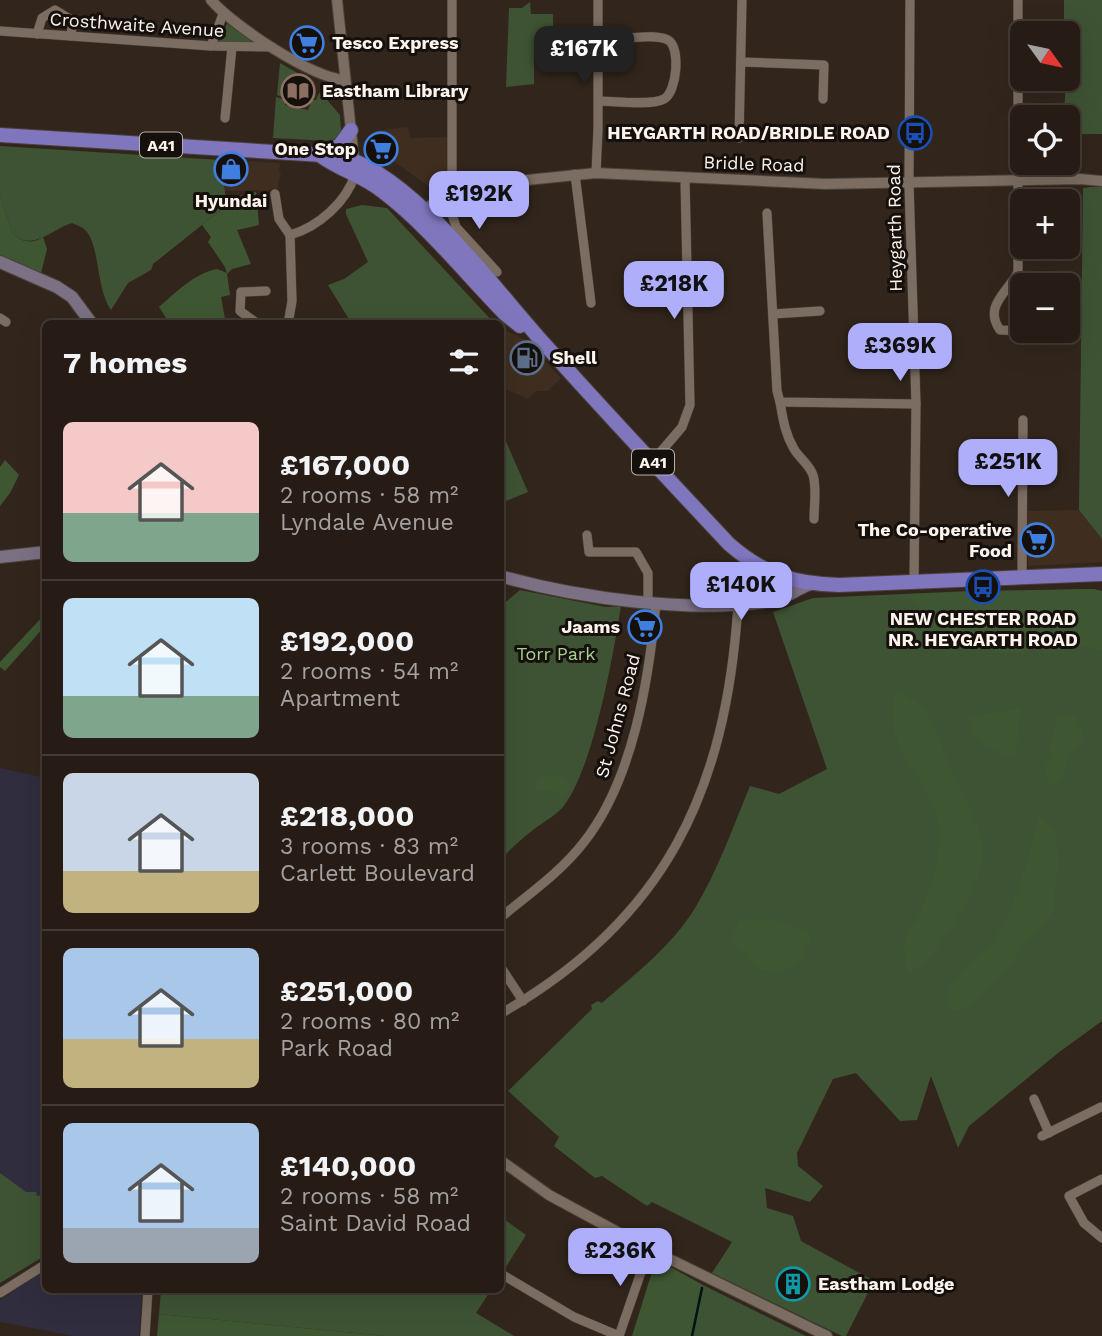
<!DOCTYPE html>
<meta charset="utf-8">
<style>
body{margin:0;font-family:"Work Sans",sans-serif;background:#322922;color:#f1f3f6;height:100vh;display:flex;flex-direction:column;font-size:26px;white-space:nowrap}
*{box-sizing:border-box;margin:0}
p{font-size:23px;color:#a4a1a0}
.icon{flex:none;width:38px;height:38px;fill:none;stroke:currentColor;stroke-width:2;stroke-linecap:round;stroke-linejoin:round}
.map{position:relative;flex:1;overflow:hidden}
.sheet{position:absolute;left:42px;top:320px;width:462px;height:973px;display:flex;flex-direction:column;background:#261c15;border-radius:10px;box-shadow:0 7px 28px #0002,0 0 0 2px #423a34}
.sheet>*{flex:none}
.needle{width:46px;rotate:123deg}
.tools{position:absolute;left:1010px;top:21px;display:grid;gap:14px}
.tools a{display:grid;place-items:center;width:70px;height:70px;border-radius:10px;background:#261c15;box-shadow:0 7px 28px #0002,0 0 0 2px #423a34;font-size:35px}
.price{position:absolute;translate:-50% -60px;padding:0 16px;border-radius:14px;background:#afaefa;color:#111;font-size:23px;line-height:46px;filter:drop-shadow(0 2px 4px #0008)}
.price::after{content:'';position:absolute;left:50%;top:42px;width:21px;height:16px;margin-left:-10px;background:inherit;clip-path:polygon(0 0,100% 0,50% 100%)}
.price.active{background:#222;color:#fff}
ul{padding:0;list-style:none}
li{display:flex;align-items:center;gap:21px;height:175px;padding:0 21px}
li+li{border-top:2px solid #423a34}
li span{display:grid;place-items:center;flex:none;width:196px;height:140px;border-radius:10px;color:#555}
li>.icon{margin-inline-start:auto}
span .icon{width:84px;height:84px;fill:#fffc;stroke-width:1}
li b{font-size:30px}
h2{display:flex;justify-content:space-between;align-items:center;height:84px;padding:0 21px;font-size:30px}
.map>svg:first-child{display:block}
.built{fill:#3f2e1f}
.industrial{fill:#302d3e}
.green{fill:#3e5334}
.forest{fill:#3e5732}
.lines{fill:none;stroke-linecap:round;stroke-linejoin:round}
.stream{stroke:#021317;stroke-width:2.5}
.minor-casing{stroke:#4b4139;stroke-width:10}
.tertiary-casing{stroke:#4b4139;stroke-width:12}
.secondary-casing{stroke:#4b4139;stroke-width:14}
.trunk-casing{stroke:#4b4139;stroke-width:16}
.minor{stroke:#7b6d61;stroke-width:9}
.tertiary{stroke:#7b6d61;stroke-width:10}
.secondary{stroke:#7c7084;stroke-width:12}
.trunk{stroke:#7f76be;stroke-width:14}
.labels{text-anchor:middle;stroke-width:6;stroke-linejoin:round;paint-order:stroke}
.shield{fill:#16100c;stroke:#b7afaa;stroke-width:2}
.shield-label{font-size:16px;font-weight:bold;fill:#fcf3ed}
.street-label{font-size:18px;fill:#fcf3ed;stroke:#16100c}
.poi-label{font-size:18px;font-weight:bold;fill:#fcf3ed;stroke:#16100c;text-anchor:start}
.park-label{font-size:18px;fill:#a8d293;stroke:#16100c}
</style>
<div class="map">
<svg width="1102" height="1336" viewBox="0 0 1102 1336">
<rect width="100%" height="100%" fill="#32261c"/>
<g class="built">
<polygon points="407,127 411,138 448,137 447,188 434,190 378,150 376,131"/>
<polygon points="220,160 280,163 279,172 281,173 277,190 223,191"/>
<polygon points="501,329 522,338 561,378 548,391 536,391 528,399 501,387"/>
<polygon points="1079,510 1102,539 1102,562 1028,566 1028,511"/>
</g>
<g class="industrial">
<polygon points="0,768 45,778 46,1254 0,1243"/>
<polygon points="45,1270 46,1290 142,1290 139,1336 75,1336 0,1322 0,1300"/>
</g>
<g class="green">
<polygon points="1064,0 1102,0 1102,134 1068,134 1068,117 1064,117 1068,33 1064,33"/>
<polygon points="530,2 531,14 553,14 553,55 534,56 534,84 506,87 509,8 522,8"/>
<polygon points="227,24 228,24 257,44 221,43 219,40"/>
<polygon points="280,63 308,79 305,87 302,88 294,83 288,99 277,95"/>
<polygon points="319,93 323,95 340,115 341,131 337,138 330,141 273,138 276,97 286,100 285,105 308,110 312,100 316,100"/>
<path d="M0 146 220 160 227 205 153 264 151 270 128 283 111 310C96 289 100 246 86 231 83 227 76 225 72 223 52 229 33 252 13 234L0 195Z"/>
<polygon points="1090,187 1102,187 1102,539 1079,510 1083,188"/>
<polygon points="362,205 387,208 495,324 352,324 328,285 344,279 368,262 346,214 346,209"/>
<polygon points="501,430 528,492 501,503 500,503"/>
<path d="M1093 589 1102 591V1021L1058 1053 969 1126 958 1148 931 1076 917 1120 900 1121 856 1073 833 1079 797 1153 798 1166 823 1186 810 1202 765 1188 767 1208 793 1216 801 1241 874 1281 846 1336H842L712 1273 732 1242 652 1202 647 1206 602 1176 595 1178 554 1146 559 1137 508 1091 592 1009 591 1005 598 1001 602 1003C635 974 672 946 695 908 718 870 733 827 750 786L779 794 827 769 773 612 813 598 970 591Z"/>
<path d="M520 590 606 607 621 606C613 657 593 769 563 807 555 816 542 823 533 830 521 839 511 849 501 859V606Z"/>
<polygon points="0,1173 26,1192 36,1192 37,1196 45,1195 46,1255 0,1283"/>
<polygon points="501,1217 526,1235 501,1275"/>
<polygon points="703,1285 806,1336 692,1336"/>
<polygon points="161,1290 491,1290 476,1313 514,1336 386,1336 159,1314"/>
</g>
<g class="forest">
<path d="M256 192 259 225 237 230 251 264 232 269 227 274 230 295 221 297 226 324H170L159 307C175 293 195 273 217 269L227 273 225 267 208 242 211 237 202 225 227 205 226 199Z"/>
<path d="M0 195 13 234C23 243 32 244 43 237L47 249 41 273 0 255Z"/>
<polygon points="5,460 19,475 10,493 0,506 0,467"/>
<path d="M1093 589 1102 591V651L1072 643 1048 624C1043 631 1038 642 1032 647 1011 664 949 637 925 630L923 613 909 594Z"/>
<polygon points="45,614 45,626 5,671 0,667 0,662"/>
<path d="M895 692C932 703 933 728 947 760 960 790 979 815 982 849 985 883 939 959 908 973 906 964 903 949 905 940 908 931 917 921 921 912 931 889 944 846 938 822 926 769 882 755 895 692Z"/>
<polygon points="1021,708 1015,759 979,741 966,718"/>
<polygon points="1076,716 1084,737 1069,754 1063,779 1050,785 1045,772 1058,717"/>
<polygon points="558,775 571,782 563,799 555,790 538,790 535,786 539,778"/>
<path d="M1039 817 1056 833 1058 866 1053 912 1023 946 1010 966 970 1007 951 1011 945 999C951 986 959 972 970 963 977 956 988 949 994 940 1017 903 1028 859 1039 817Z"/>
<polygon points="766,919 808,930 812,939 798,964 777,973 762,970 747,960 732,939 739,921"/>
<polygon points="656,1259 703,1285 692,1336 632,1336"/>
<polygon points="159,1314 386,1336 157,1336"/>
</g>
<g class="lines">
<polyline class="stream" points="692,1336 702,1288"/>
<defs>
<g id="minor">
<polyline points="910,0 909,184 916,404 914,582"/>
<path d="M1018 0V272C1008 292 983 306 1000 330L1022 331"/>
<polyline points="0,31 211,46 272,47"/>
<polyline points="37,34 42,18 55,10 70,19 72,25 71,36"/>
<polyline points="211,46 223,14"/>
<polyline points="741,62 824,65 823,99"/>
<path d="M599 101C614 101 652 106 664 99 677 92 681 47 668 40 657 34 636 38 624 38"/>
<polyline points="225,118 232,47"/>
<polyline points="739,138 742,0"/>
<polyline points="596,173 598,129 598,0"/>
<polyline points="575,174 591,303"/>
<polyline points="275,194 279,219 290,235"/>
<polyline points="452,196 452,0"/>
<polyline points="447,198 456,227 497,272"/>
<polyline points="767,213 777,391 780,402 916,404"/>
<polyline points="773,314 820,311"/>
<polyline points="0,318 6,322"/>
<polyline points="258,324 240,311 241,292 266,291"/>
<path d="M288 324 292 301 290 235C318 227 347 202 355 174"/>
<path d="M780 402C783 419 785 434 794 449 800 459 809 464 813 475 817 488 814 505 814 519"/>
<polyline points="653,461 682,427 690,405 685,179"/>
<polyline points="587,535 589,552 636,552 648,573 648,602"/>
<polyline points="1022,577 1023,420"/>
<path d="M500 918C529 894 561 872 584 842 633 780 649 680 656 603"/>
<polyline points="500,966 523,1001"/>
<path d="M500 1014C666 920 726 790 738 605"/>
<polyline points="1034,1099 1049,1133"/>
<polyline points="1042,1136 1101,1107"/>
<polyline points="1102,1179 1069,1196 1084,1223 1102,1238"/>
<polyline points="503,1275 574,1317 619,1336 649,1249"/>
<polyline points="0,1293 46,1264"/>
<polyline points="145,1336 148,1290"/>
</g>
<g id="tertiary">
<path d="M211 0C234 26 310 77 345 80"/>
<polyline points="337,0 355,168"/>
<polyline points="418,211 452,196 517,181 596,173 825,184 1080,179 1102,181"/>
<polyline points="500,1160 549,1195 649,1249 827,1336"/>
</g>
<g id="secondary">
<polyline points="0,262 57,287 72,297 92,324"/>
<polyline points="0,557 46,552"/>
<polyline points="764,569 768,587 765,601"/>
<path d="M500 576C578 598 692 614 772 601 786 599 797 588 811 584"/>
<polyline points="765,601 791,579"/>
</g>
<g id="trunk">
<path d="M0 135 339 156C412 172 497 293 548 348 607 414 668 479 729 544 763 574 794 584 839 585L1102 574"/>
<polyline points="322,155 340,145 351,130"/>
<path d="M321 156C340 170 364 176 382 191 428 226 465 273 505 314L520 326"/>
</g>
</defs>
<use href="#minor" class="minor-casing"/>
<use href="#tertiary" class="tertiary-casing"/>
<use href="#secondary" class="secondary-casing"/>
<use href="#trunk" class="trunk-casing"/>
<use href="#minor" class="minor"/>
<use href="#tertiary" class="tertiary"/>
<use href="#secondary" class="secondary"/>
<use href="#trunk" class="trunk"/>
</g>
<defs>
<symbol id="supermarket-ring" viewBox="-11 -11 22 22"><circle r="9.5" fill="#16100c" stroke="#3f7fe0" stroke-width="1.5"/><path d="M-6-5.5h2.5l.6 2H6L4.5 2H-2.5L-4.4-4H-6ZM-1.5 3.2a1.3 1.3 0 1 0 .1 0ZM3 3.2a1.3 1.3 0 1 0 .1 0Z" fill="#3f7fe0"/></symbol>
<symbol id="library-ring" viewBox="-11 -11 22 22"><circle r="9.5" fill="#16100c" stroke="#8d6e63" stroke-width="1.5"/><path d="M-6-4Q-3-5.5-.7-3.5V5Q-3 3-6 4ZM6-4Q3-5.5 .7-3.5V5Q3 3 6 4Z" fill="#8d6e63"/></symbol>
<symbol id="bus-ring" viewBox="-11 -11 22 22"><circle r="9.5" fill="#16100c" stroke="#1a4fb4" stroke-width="1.5"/><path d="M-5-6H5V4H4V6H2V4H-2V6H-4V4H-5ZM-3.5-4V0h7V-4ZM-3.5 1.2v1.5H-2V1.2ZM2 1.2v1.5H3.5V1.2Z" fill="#1a4fb4"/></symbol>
<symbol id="shop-ring" viewBox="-11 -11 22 22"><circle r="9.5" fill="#16100c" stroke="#3f7fe0" stroke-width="1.5"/><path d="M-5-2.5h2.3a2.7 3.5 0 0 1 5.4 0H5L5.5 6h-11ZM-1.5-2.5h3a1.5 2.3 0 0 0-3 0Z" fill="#3f7fe0"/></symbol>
<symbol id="fuel-ring" viewBox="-11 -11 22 22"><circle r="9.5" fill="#16100c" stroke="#5c6f8a" stroke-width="1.5"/><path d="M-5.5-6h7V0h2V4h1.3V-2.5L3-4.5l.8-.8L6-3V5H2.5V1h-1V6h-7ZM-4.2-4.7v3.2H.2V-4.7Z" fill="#5c6f8a"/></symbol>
<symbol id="building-ring" viewBox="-11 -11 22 22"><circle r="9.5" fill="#16100c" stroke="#0f9aa8" stroke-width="1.5"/><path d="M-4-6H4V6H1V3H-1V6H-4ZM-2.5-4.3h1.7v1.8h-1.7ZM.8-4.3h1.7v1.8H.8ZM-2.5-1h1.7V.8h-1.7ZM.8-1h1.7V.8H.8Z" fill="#0f9aa8"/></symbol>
</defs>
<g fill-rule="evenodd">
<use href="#supermarket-ring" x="288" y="24" width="38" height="38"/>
<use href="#library-ring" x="279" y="72" width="38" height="38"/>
<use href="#bus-ring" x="896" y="114" width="38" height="38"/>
<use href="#supermarket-ring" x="362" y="130" width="38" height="38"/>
<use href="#shop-ring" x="212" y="150" width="38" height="38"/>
<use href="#fuel-ring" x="508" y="339" width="38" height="38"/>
<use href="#supermarket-ring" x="1018" y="521" width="38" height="38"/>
<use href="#bus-ring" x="964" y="568" width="38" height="38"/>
<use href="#supermarket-ring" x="626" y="608" width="38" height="38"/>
<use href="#building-ring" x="774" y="1265" width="38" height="38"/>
</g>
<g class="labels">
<g class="shield">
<rect x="140" y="132.5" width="42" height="25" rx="5"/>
<rect x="632" y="449.5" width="42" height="25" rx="5"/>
</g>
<g class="shield-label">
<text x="161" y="151">A41</text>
<text x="653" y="468">A41</text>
</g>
<g class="street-label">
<text transform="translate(137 25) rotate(4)" y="6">Crosthwaite Avenue</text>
<text transform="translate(754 164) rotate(2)" y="6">Bridle Road</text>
<text transform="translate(895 228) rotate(-91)" y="6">Heygarth Road</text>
<text transform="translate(618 716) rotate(-75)" y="6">St Johns Road</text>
</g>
<g class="poi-label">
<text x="332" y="49">Tesco Express</text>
<text x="322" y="97">Eastham Library</text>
<text x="890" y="139" text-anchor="end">HEYGARTH ROAD/BRIDLE ROAD</text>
<text x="356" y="155" text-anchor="end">One Stop</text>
<text x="231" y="207" text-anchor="middle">Hyundai</text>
<text x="552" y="364">Shell</text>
<text x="1012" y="536" text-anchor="end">The Co-operative<tspan x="1012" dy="21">Food</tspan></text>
<text x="983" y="625" text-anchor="middle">NEW CHESTER ROAD<tspan x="983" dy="21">NR. HEYGARTH ROAD</tspan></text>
<text x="620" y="633" text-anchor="end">Jaams</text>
<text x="818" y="1290">Eastham Lodge</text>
</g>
<g class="park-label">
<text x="556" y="660">Torr Park</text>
</g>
</g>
</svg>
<div class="tools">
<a><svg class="needle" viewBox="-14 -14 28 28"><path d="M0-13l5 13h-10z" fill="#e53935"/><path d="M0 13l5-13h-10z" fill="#a4a1a0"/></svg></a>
<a><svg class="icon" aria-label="locate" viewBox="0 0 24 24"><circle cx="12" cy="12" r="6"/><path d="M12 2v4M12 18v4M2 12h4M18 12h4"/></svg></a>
<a>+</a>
<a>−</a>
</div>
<b class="price active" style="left:584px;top:86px">£167K</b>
<b class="price" style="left:479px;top:231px">£192K</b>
<b class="price" style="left:674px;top:321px">£218K</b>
<b class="price" style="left:900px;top:383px">£369K</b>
<b class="price" style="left:1008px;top:499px">£251K</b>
<b class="price" style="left:741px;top:622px">£140K</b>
<b class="price" style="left:620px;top:1288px">£236K</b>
<section class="sheet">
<h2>7 homes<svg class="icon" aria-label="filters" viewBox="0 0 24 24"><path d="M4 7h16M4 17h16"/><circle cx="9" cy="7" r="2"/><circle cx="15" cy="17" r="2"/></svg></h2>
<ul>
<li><span style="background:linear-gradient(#f6c9c9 65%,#7fa58c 0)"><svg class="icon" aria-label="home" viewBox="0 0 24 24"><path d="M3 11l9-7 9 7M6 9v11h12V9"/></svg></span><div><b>£167,000</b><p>2 rooms · 58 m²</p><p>Lyndale Avenue</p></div></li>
<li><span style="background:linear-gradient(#bfe0f5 70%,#7fa58c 0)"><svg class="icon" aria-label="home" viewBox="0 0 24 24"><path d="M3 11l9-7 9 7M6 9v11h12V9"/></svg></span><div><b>£192,000</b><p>2 rooms · 54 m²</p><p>Apartment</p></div></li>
<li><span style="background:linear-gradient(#c9d6e8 70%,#c2b280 0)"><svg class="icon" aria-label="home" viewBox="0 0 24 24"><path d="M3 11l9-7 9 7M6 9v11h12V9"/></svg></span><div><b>£218,000</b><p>3 rooms · 83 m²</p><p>Carlett Boulevard</p></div></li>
<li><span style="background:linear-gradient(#a9c7e8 65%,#c2b280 0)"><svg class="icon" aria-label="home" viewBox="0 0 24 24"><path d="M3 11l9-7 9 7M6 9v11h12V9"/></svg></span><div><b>£251,000</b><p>2 rooms · 80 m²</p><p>Park Road</p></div></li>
<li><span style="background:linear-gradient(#a9c7e8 75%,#9aa5b1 0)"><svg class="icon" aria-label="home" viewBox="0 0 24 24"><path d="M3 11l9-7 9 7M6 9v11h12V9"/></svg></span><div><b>£140,000</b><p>2 rooms · 58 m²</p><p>Saint David Road</p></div></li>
</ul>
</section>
</div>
